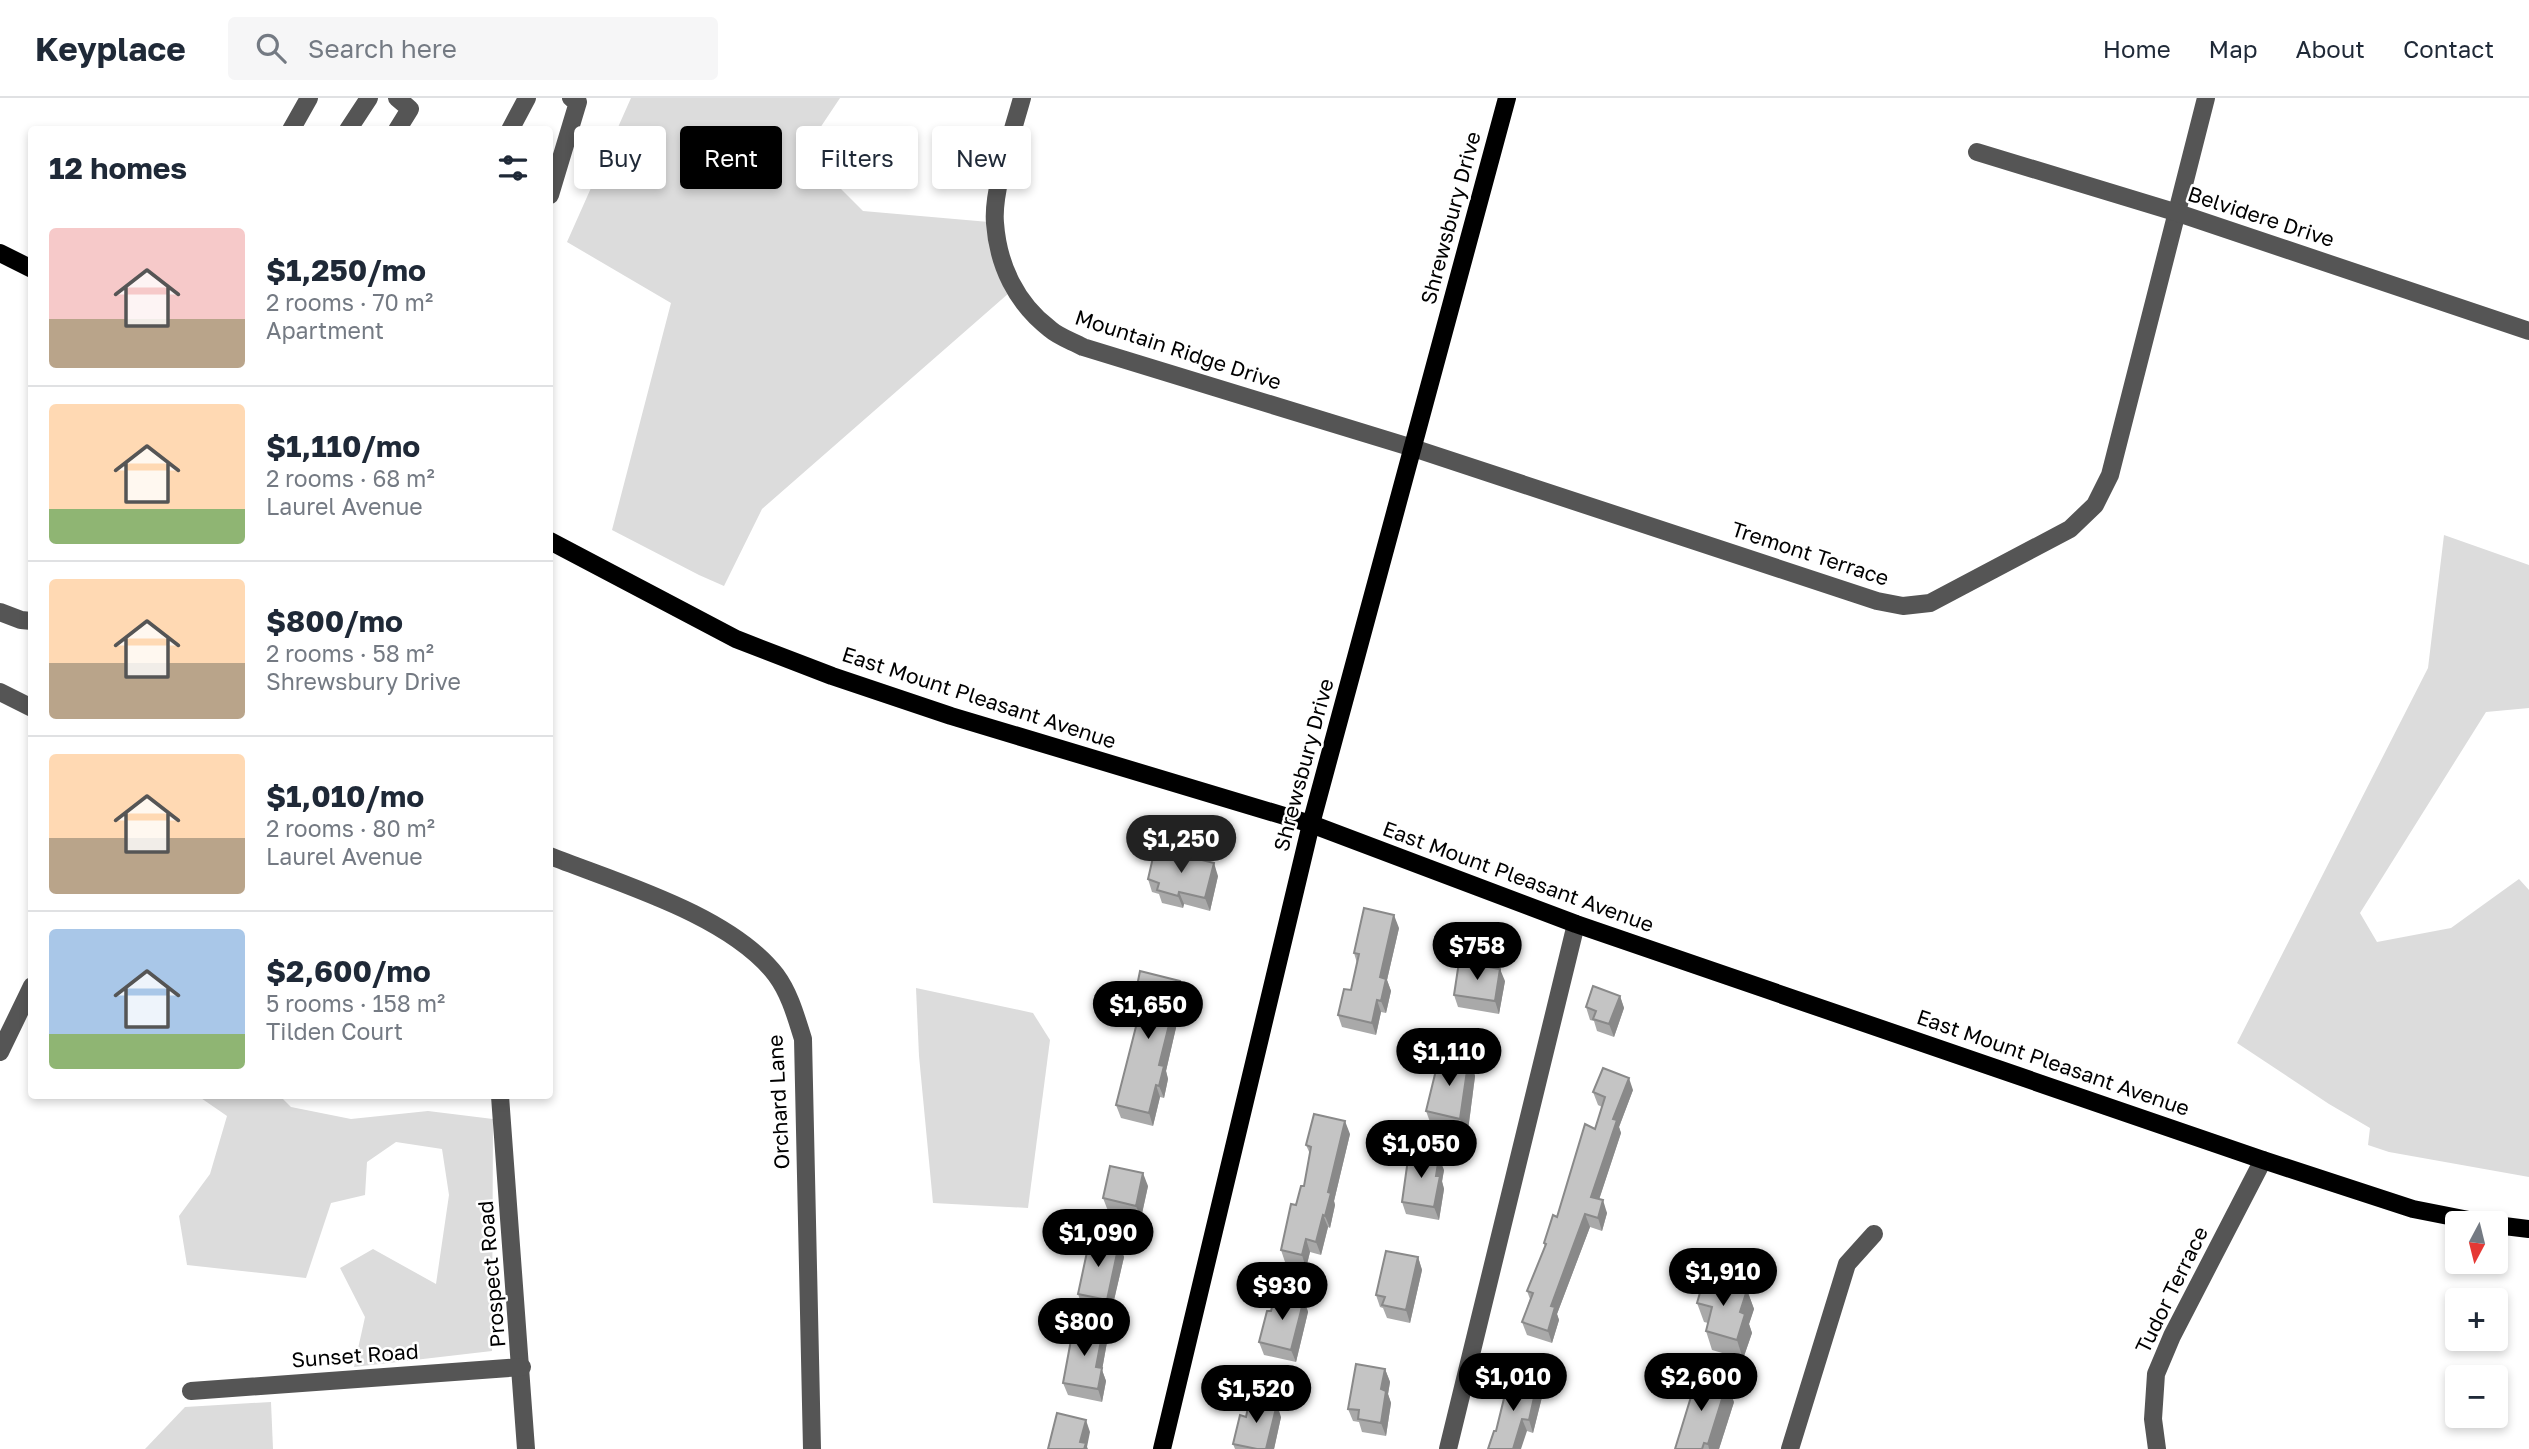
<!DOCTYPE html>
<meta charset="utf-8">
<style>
body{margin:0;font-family:"Golos Text",sans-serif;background:#f6f6f7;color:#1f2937;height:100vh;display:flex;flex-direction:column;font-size:26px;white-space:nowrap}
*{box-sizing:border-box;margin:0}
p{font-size:23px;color:#747a83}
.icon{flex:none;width:38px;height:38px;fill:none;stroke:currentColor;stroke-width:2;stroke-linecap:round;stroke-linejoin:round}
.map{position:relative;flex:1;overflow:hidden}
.details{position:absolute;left:28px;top:28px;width:525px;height:973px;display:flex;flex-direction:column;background:#fff;border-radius:7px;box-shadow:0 4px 10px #0003}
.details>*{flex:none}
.banner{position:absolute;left:574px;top:28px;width:665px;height:63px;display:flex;gap:14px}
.needle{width:46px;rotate:187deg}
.fabs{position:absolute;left:2445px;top:1113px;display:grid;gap:14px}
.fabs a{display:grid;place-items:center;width:63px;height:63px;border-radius:7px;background:#fff;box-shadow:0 4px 10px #0003;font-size:35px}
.price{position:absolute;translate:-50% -60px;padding:0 16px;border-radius:24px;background:#000;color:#fff;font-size:23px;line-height:46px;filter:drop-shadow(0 2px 4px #0008)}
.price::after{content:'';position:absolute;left:50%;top:42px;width:21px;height:16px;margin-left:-10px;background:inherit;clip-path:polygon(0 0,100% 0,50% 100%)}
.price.current{background:#222;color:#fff}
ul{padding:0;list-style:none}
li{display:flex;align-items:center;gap:21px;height:175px;padding:0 21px}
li+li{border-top:2px solid #e0e1e3}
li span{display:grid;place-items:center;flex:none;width:196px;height:140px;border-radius:7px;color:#555}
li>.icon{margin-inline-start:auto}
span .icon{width:84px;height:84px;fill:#fffc;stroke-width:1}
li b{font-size:30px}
h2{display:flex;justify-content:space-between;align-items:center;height:84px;padding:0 21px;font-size:30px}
.pill{padding:0 24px;border-radius:7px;background:#fff;box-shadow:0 4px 10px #0003;font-size:24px;line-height:63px}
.pill.current{background:#000;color:#fff}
header{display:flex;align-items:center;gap:42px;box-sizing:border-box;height:98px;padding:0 35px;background:#fff;border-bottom:2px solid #e0e1e3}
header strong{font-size:33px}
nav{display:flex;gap:38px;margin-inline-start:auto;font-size:24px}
.search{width:490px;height:63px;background:#f6f6f7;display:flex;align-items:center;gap:18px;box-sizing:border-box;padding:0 24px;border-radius:7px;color:#747a83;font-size:26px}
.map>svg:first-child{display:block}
.green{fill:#dcdcdc}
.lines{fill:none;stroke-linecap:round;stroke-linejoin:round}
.minor{stroke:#555;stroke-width:18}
.major{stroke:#000;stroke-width:18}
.wall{fill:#a9a9a9}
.shaded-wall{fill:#898989}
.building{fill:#c4c4c4;stroke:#898989;stroke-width:2}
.labels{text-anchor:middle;stroke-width:5;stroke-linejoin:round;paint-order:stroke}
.street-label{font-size:21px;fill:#000;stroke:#fff}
</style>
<header>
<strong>Keyplace</strong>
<div class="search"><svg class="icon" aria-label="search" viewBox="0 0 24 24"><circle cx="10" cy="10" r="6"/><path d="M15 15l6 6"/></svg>Search here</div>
<nav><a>Home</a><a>Map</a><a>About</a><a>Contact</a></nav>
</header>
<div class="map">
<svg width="2529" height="1351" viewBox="0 0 2529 1351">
<rect width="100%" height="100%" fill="#fff"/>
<g class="green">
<polygon points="631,0 840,0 804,54 863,113 989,124 1009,195 762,411 724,488 699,477 612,432 671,205 567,144"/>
<polygon points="2444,437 2529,467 2529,610 2486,614 2360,815 2377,844 2451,830 2519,781 2529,792 2529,1079 2389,1054 2368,1047 2370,1030 2329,1006 2237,945 2428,570"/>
<polygon points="916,890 1033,915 1050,942 1028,1110 933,1105 919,958"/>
<polygon points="198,998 280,998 291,1009 351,1021 428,1013 493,1021 492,1253 354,1269 365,1219 340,1170 373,1151 436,1186 449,1097 442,1051 396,1044 367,1064 365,1097 331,1105 306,1180 187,1167 179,1118 210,1076 227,1018"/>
<polygon points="271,1304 273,1351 145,1351 185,1309"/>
</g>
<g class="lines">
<g class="minor">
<polyline points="397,0 410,11 397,32"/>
<path d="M1022 0C1013 33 992 93 995 125 998 167 1016 205 1050 231 1059 239 1072 243 1083 249L1413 350 1877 503 1903 508 1930 505 2070 431 2095 407 2110 377 2206 0"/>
<polyline points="291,32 309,0"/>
<polyline points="348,32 369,0"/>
<polyline points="510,32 527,0"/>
<polyline points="1977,54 2178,115 2529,233"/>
<polyline points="550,97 578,4 571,0"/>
<polyline points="0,514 21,522 32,523"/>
<polyline points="0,594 32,610"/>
<path d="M550 758C618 785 730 817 776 877 790 896 796 919 803 941L812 1351"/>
<polyline points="0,954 32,888"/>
<polyline points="500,998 526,1351"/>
<polyline points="191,1293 522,1269"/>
<polyline points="1448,1351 1576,826"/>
<polyline points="1790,1351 1847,1166 1874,1136"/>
<polyline points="2157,1351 2153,1321 2156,1276 2172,1238 2263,1062"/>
</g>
<g class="major">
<polyline points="0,155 32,171"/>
<polyline points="550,443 736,541 832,578 951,618 1311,726 1576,826 2263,1062 2413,1111 2484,1125"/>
<polyline points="2496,1127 2529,1131"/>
<polyline points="1162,1351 1311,726 1507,0"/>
</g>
</g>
<g class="wall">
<polygon points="1218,778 1210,813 1184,806 1183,810 1162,805 1159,796 1152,794 1148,781"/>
<polygon points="1399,830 1387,882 1391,893 1386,915 1381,914 1376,937 1342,929 1338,917 1351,892 1357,865 1354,855"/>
<polygon points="1505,883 1499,916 1458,909 1454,897"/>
<polygon points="1184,895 1166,973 1168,981 1164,1000 1160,999 1153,1028 1121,1020 1116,1007 1139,915 1134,903"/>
<polygon points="1620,898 1624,910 1614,939 1597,933 1594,923 1590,922 1586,909"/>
<polygon points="1469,959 1475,978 1467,1040 1433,1032 1426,1013 1444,974"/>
<polygon points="1633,992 1619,1029 1621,1035 1599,1101 1607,1115 1602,1133 1590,1129 1557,1216 1559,1222 1552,1245 1527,1237 1522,1224 1530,1201 1527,1193 1545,1149 1544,1145 1557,1119 1595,1031 1602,1009 1598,1007 1593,994"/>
<polygon points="1350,1036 1334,1103 1335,1107 1330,1130 1328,1129 1321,1157 1310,1154 1306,1170 1285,1164 1281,1152 1304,1088 1310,1056 1306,1047"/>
<polygon points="1444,1072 1442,1084 1444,1091 1439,1122 1406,1116 1402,1104"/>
<polygon points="1148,1088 1141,1120 1108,1113 1103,1100"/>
<polygon points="1119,1146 1124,1159 1111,1215 1082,1208 1078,1196"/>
<polygon points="1418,1159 1422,1172 1410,1225 1387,1220 1383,1210 1380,1209 1376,1197"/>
<polygon points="1747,1192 1754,1211 1749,1226 1752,1235 1743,1261 1712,1252 1706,1233 1708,1225 1704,1224 1697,1205"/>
<polygon points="1304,1201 1308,1214 1296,1264 1264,1257 1259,1244 1271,1213"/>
<polygon points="1103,1232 1107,1244 1102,1272 1106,1283 1102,1304 1068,1297 1063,1285"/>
<polygon points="1385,1271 1390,1284 1388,1296 1391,1305 1386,1338 1362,1334 1359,1324 1353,1323 1348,1311"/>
<polygon points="1537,1286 1542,1299 1533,1335 1527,1333 1496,1333"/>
<polygon points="1734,1304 1719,1351 1675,1351"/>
<polygon points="1246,1319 1281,1319 1274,1351 1235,1351 1233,1346"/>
</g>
<g class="shaded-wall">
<polygon points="1214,765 1218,778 1210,813 1205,800"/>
<polygon points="1179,794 1184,806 1183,810 1178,798"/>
<polygon points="1394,817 1399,830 1387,882 1391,893 1386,915 1381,903 1380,879"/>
<polygon points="1500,871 1505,883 1499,916 1495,903"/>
<polygon points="1180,883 1184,895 1166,973 1168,981 1164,1000 1159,988 1159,967"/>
<polygon points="1620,898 1624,910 1614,939 1609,926"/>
<polygon points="1377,902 1381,914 1376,937 1372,925"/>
<polygon points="1469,959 1475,978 1467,1040 1460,1021"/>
<polygon points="1629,980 1633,992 1619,1029 1621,1035 1596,1111 1591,1099 1613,1021"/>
<polygon points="1156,987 1160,999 1153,1028 1149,1015"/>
<polygon points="1345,1023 1350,1036 1334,1103 1335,1107 1330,1130 1325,1118 1328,1094"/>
<polygon points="1439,1059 1444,1072 1442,1083 1444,1091 1439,1122 1434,1109 1436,1078"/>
<polygon points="1143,1075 1148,1088 1141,1120 1136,1108"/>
<polygon points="1603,1102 1607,1115 1602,1133 1598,1120"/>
<polygon points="1585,1116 1590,1129 1557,1216 1559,1222 1552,1245 1548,1233 1551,1208"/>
<polygon points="1323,1117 1328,1129 1321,1157 1316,1144"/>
<polygon points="1306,1141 1310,1154 1306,1170 1302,1157"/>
<polygon points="1119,1146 1124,1159 1111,1215 1107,1202"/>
<polygon points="1418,1159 1422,1172 1410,1225 1406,1212"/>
<polygon points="1747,1192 1754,1211 1749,1226 1752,1235 1743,1261 1737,1242 1740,1214"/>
<polygon points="1304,1201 1308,1214 1296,1264 1291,1252"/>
<polygon points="1103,1232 1107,1244 1102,1272 1106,1283 1102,1304 1098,1291 1096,1269"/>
<polygon points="1385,1271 1390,1284 1388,1296 1391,1305 1386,1338 1381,1325 1381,1291"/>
<polygon points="1727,1285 1734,1304 1719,1351 1709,1351 1708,1346"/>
<polygon points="1537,1286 1542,1299 1533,1335 1529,1322"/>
<polygon points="1277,1306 1281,1319 1274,1351 1266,1351"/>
<polygon points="1522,1321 1527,1333 1521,1351 1513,1351"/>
<polygon points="1086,1322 1090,1334 1087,1349 1088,1351 1083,1351 1080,1344"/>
</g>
<g class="building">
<polygon points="1170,754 1214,765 1205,800 1179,794 1178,798 1157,792 1159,785 1148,781 1154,755 1169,759"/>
<polygon points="1364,810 1394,817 1380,879 1386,881 1381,903 1377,902 1372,925 1338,917 1344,891 1351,892 1359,856 1354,855"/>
<polygon points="1459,864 1500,871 1495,903 1454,897"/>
<polygon points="1140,873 1180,883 1159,967 1164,968 1159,988 1156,987 1149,1015 1116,1007 1142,905 1134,903"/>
<polygon points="1593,888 1620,898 1609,926 1593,921 1596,913 1586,909"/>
<polygon points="1448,956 1469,959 1460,1021 1426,1013 1436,972 1444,974"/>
<polygon points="1603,970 1629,980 1613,1021 1617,1022 1591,1099 1603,1102 1598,1120 1585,1116 1551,1208 1555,1209 1548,1233 1522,1224 1533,1195 1527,1193 1546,1146 1544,1145 1553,1117 1557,1119 1585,1026 1595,1031 1605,999 1593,994"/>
<polygon points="1314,1016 1345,1023 1328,1094 1331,1095 1325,1118 1323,1117 1316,1144 1306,1141 1302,1157 1281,1152 1291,1106 1296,1107 1301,1088 1304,1088 1311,1049 1306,1047"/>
<polygon points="1409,1054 1439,1059 1436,1078 1440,1078 1434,1109 1402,1104"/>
<polygon points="1110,1068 1143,1075 1136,1108 1103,1100"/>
<polygon points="1090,1140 1119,1146 1107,1202 1078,1196"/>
<polygon points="1386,1153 1418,1159 1406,1212 1382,1207 1385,1199 1376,1197"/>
<polygon points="1704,1181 1747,1192 1740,1214 1745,1216 1737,1242 1706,1233 1712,1209 1697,1205"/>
<polygon points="1276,1195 1304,1201 1291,1252 1259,1244 1267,1213 1271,1213"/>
<polygon points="1074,1226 1103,1232 1096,1269 1102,1270 1098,1291 1063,1285"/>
<polygon points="1356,1266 1385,1271 1381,1291 1386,1293 1381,1325 1358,1321 1359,1312 1348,1311"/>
<polygon points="1698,1276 1727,1285 1708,1346 1704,1345 1702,1351 1675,1351"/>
<polygon points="1509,1280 1537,1286 1529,1322 1522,1321 1513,1351 1488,1351 1494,1333 1496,1333"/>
<polygon points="1250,1300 1277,1306 1266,1351 1257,1351 1233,1346 1240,1317 1246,1319"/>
<polygon points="1057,1315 1086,1322 1080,1344 1086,1345 1084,1351 1048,1351"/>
</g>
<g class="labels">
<g class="street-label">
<text transform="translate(2261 119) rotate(18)" y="7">Belvidere Drive</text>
<text transform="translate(1451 120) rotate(-75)" y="7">Shrewsbury Drive</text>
<text transform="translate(1178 252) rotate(18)" y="7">Mountain Ridge Drive</text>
<text transform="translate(1810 456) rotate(18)" y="7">Tremont Terrace</text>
<text transform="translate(979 600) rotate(18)" y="7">East Mount Pleasant Avenue</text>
<text transform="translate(1304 667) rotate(-75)" y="7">Shrewsbury Drive</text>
<text transform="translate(1518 779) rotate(20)" y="7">East Mount Pleasant Avenue</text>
<text transform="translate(2053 965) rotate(19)" y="7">East Mount Pleasant Avenue</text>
<text transform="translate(779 1004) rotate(-93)" y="7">Orchard Lane</text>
<text transform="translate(492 1176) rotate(-95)" y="7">Prospect Road</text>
<text transform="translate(2172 1192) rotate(-64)" y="7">Tudor Terrace</text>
<text transform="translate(355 1258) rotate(-4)" y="7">Sunset Road</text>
</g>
</g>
</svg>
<div class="fabs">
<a><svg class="needle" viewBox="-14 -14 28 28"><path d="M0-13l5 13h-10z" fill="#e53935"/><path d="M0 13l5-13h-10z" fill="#747a83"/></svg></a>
<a>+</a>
<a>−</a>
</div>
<b class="price current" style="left:1181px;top:777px">$1,250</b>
<b class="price" style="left:1477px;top:884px">$758</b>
<b class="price" style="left:1148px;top:943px">$1,650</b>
<b class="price" style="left:1449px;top:990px">$1,110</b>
<b class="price" style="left:1421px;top:1082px">$1,050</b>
<b class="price" style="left:1098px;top:1171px">$1,090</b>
<b class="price" style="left:1723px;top:1210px">$1,910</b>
<b class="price" style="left:1282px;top:1224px">$930</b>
<b class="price" style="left:1084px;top:1260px">$800</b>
<b class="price" style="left:1513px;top:1315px">$1,010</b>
<b class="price" style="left:1701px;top:1315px">$2,600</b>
<b class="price" style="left:1256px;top:1327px">$1,520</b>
<div class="banner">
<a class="pill">Buy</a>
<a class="pill current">Rent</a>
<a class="pill">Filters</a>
<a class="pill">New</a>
</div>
<section class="details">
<h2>12 homes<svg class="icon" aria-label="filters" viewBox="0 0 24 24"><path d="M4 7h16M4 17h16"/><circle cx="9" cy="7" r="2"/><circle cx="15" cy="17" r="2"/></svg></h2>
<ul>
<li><span style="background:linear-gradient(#f6c9c9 65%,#b9a48a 0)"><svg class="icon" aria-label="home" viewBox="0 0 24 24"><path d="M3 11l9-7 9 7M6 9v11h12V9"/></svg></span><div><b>$1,250/mo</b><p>2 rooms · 70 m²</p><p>Apartment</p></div></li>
<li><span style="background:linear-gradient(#ffd9b3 75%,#8fb573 0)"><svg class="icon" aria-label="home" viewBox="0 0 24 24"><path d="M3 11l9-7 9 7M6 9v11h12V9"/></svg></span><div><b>$1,110/mo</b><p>2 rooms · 68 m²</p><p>Laurel Avenue</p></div></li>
<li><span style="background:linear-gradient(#ffd9b3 60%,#b9a48a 0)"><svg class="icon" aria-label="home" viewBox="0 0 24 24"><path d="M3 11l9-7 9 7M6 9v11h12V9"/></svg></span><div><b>$800/mo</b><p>2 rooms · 58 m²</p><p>Shrewsbury Drive</p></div></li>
<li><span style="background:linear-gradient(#ffd9b3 60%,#b9a48a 0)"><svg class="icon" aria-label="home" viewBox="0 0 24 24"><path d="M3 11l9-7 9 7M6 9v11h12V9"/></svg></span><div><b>$1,010/mo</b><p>2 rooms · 80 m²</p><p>Laurel Avenue</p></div></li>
<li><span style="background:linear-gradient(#a9c7e8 75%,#8fb573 0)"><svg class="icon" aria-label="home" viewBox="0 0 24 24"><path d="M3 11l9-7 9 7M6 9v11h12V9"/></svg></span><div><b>$2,600/mo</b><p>5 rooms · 158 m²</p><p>Tilden Court</p></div></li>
</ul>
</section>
</div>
